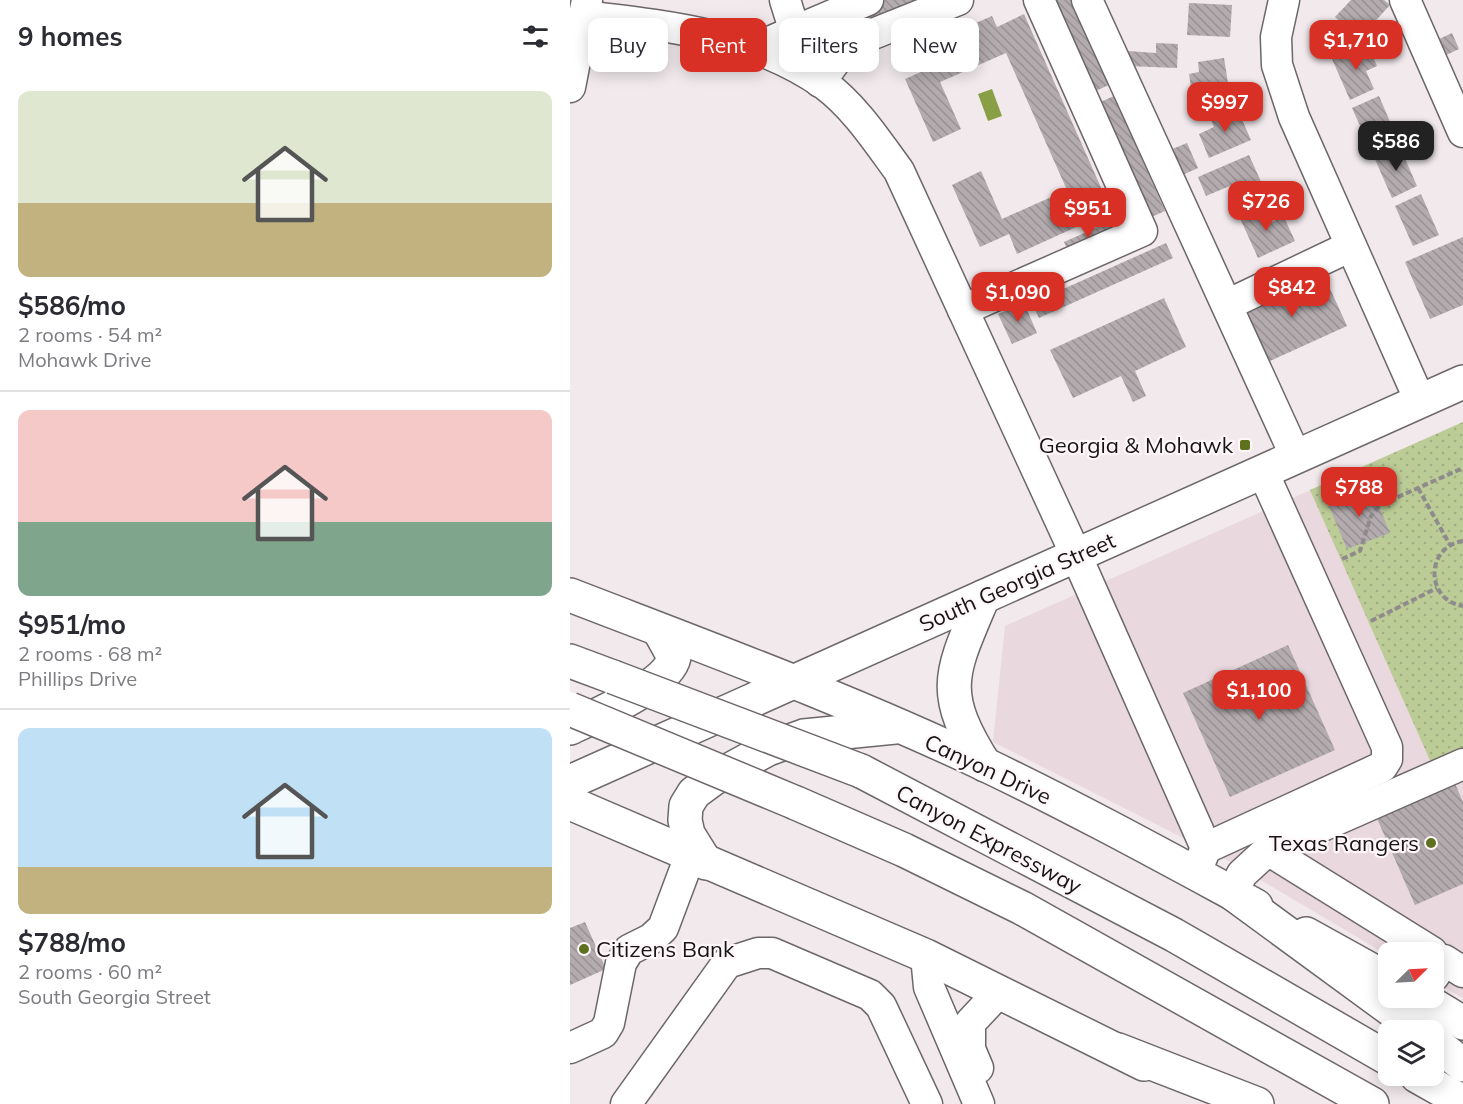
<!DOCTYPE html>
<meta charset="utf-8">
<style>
body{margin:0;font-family:Mulish,sans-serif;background:#f7f7f7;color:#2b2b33;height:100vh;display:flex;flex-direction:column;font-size:22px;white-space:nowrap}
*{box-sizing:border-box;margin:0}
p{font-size:20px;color:#7c7c81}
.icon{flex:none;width:33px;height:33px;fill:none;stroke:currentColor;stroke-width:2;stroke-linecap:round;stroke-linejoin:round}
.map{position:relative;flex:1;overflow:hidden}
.sheet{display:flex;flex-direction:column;background:#fff;width:570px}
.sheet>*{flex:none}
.top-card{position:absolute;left:18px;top:18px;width:570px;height:54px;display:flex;gap:12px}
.needle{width:39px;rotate:66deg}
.fabs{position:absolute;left:808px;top:942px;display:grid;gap:12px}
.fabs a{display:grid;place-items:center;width:66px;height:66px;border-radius:12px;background:#fff;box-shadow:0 3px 15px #0003;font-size:30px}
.price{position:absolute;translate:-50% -51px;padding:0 14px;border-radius:12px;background:#d93025;color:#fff;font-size:20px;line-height:39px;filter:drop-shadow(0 2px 3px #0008)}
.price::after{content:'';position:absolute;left:50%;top:36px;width:18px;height:14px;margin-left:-9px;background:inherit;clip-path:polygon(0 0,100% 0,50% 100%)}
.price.current{background:#222;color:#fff}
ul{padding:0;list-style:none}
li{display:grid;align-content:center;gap:12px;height:318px;padding:0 18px}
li+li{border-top:2px solid #e1e1e2}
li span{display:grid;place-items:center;height:186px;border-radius:12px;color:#555}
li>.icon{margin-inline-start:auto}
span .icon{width:108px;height:108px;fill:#fffc;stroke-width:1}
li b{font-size:26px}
h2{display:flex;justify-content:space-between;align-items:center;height:72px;padding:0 18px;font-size:26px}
.pill{padding:0 21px;border-radius:12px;background:#fff;box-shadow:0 3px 15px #0003;font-size:21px;line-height:54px}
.pill.current{background:#d93025;color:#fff}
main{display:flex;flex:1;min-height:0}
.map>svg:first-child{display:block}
.built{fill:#e9d9de}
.park{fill:url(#park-dots)}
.water{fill:#889f45}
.building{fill:url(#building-back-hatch)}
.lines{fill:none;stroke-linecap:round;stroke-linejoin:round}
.minor-casing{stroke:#6d6769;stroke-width:33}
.major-casing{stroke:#6d6769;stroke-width:36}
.highway-casing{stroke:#6d6769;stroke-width:36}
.path{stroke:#8f8a8c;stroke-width:4;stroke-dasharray:6 3;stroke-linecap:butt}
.minor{stroke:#fff;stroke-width:30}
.major{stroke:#fff;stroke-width:33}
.highway{stroke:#fff;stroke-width:33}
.highway-bridge-casing{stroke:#6d6769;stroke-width:36;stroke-linecap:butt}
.highway-bridge{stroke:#fff;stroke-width:33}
.poi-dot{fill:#5e711f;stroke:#fef6f9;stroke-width:2}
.labels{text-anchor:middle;stroke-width:4.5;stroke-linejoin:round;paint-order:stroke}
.poi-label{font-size:22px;fill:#171415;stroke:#fef6f9;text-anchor:end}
.street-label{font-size:22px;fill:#171415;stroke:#fef6f9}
</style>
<main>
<section class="sheet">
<h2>9 homes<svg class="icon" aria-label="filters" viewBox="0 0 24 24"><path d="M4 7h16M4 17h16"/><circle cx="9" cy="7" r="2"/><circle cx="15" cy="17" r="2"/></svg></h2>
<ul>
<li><span style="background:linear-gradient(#dfe7d0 60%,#c2b280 0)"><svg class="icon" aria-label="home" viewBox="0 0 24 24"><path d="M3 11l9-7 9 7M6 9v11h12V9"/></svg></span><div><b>$586/mo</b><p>2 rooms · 54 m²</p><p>Mohawk Drive</p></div></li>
<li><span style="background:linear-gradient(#f6c9c9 60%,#7fa58c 0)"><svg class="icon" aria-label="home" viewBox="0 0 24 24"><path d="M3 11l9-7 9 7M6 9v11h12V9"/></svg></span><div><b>$951/mo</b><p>2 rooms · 68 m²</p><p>Phillips Drive</p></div></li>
<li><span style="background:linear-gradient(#bfe0f5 75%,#c2b280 0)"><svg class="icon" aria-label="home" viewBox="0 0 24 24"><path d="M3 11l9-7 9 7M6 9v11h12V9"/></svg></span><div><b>$788/mo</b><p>2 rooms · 60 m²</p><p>South Georgia Street</p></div></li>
</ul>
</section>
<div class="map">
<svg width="893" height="1104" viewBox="0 0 893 1104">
<defs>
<pattern id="park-dots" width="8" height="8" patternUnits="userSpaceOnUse" patternTransform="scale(1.5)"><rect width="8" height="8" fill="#bccc97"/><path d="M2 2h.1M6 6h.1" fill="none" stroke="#a1ae81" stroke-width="1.8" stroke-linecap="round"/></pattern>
<pattern id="building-back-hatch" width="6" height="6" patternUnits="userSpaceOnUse" patternTransform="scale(1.5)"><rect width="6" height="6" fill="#b3abae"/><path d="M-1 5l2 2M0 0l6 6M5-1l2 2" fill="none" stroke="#999295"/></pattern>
</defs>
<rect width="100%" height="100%" fill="#f1e9ec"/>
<polygon class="built" points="893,422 893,998 864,982 864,952 819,952 819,956 657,860 423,742 435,626"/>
<polygon class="park" points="893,422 893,752 862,765 740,490"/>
<polygon class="water" points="422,89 432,116 418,121 408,94"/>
<g class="building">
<polygon points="313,0 350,0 282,31 276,17"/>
<polygon points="482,0 501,0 539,85 523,92"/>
<polygon points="781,0 814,0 820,5 789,39 765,17"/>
<polygon points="619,3 662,5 660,37 617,35"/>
<polygon points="454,14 537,201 510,213 515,223 447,254 439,234 410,247 382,185 411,171 432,219 497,190 436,53 370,82 391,129 363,142 335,79 362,67 353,46 422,16 427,27"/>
<polygon points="882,33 889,49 874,56 867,40"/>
<polygon points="586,43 608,44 607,68 557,66 558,51 586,53"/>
<polygon points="797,43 807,66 796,71 804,89 780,100 762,59"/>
<polygon points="654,58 660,96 623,101 619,74 629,72 628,62"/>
<polygon points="544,96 595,211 579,218 528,103"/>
<polygon points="809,96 827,138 801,150 782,108"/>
<polygon points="666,106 681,140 639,158 629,134 644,127 640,118"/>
<polygon points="617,143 628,168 606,178 595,152"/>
<polygon points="829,145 847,186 822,198 804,157"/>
<polygon points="679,155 697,195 671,206 662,185 636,196 628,177"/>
<polygon points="851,194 869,235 843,246 825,206"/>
<polygon points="692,207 699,223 714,217 725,241 688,258 669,216"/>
<polygon points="537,223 542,236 500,255 494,242"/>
<polygon points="893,237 893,305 860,319 835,262"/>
<polygon points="596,243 603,258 469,318 462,303"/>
<polygon points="752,271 777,326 691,365 666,310"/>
<polygon points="594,298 616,347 565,371 576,396 563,402 551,376 503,398 480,350"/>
<polygon points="454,303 467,333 442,344 428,314"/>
<polygon points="801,487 820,533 777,549 758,504"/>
<polygon points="718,645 765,750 660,797 613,693"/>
<polygon points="883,779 893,802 893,884 845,905 805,814"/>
<polygon points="15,922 36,969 0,985 0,928"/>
</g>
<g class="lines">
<defs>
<g id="minor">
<polyline points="215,0 225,32"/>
<polyline points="517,0 726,457"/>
<polyline points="714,0 706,37 707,65 724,117 850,401"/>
<polyline points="835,0 893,132"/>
<path d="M14 16C98 26 183 34 254 84 285 107 307 141 329 171L506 555 636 848"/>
<polyline points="185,48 298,0"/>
<polyline points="250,82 278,44 388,0"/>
<polyline points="0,87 17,0"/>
<polyline points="657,305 781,246"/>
<polyline points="393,310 572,231 469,0"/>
<polyline points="698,850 862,952"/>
<polyline points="628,867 636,848 812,767 817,759 817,747 693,472"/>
<polyline points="662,893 672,874 698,850 893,764"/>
<polyline points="356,956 359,987 409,1104"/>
<polyline points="864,976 874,960 893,972"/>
<polyline points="0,1048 33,1033 39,1023 51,963 59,950 81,939 93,928 120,856"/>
<polyline points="408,1068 400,1049 400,1023 429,992"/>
<polyline points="56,1104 157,963 188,953 202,953 300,995 311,1006 357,1104"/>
</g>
<g id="major">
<path d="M0 595C140 649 281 701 416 765 508 809 597 858 686 906"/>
<path d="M413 597C381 673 368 691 415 765"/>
<path d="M0 728C25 716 99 685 104 657L89 630"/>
<polyline points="0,782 893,382"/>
<polyline points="0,803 356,956 574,1064"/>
<polyline points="136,863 118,834 115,820 116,806 124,793 143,779 198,749 234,736 325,727"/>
<polyline points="736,934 819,980"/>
<polyline points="852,998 893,1023"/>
</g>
<g id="highway">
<polyline points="0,661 43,677"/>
<polyline points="291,771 604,935 819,1059"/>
<polyline points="226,803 334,850 452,908 802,1104"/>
<polyline points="662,893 849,1030"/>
<polyline points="864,1042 893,1065"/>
<polyline points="548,1050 687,1104"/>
<polyline points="847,1076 893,1102"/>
</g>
</defs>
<use href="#minor" class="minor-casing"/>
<use href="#major" class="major-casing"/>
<use href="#highway" class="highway-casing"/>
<g class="path">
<polyline points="848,488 880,545"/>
<path d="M893 541C855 547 855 600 893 606"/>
<polyline points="772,559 790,551 801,516 810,505 893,468"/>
<polyline points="801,621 867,588"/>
</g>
<use href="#minor" class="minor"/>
<use href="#major" class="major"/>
<use href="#highway" class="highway"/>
<defs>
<g id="highway-bridge">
<polyline points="43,677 291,771"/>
<polyline points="0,709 226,803"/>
</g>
</defs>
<use href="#highway-bridge" class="highway-bridge-casing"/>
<use href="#highway-bridge" class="highway-bridge"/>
</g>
<g class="poi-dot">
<rect x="669" y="439" width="12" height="12" rx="3"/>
<circle cx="861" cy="843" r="6"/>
<circle cx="14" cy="949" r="6"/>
</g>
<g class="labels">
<g class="poi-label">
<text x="663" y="453">Georgia &amp; Mohawk</text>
<text x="849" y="851">Texas Rangers</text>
<text x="26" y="957" text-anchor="start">Citizens Bank</text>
</g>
<g class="street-label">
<text transform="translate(447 582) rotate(-24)" y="8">South Georgia Street</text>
<text transform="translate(418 769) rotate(25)" y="8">Canyon Drive</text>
<text transform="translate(419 839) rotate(28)" y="8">Canyon Expressway</text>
</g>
</g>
</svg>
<div class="fabs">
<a><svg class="needle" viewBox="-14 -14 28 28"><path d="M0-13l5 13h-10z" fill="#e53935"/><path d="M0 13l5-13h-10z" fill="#7c7c81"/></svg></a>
<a><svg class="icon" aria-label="layers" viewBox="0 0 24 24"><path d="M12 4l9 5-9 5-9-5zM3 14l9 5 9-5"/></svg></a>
</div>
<b class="price" style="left:786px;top:71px">$1,710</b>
<b class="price" style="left:655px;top:133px">$997</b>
<b class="price current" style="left:826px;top:172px">$586</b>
<b class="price" style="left:696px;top:232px">$726</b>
<b class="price" style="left:518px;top:239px">$951</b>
<b class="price" style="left:722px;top:318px">$842</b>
<b class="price" style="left:448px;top:323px">$1,090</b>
<b class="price" style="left:789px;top:518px">$788</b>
<b class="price" style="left:689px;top:721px">$1,100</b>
<div class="top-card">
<a class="pill">Buy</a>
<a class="pill current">Rent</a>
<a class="pill">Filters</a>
<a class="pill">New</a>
</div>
</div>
</main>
